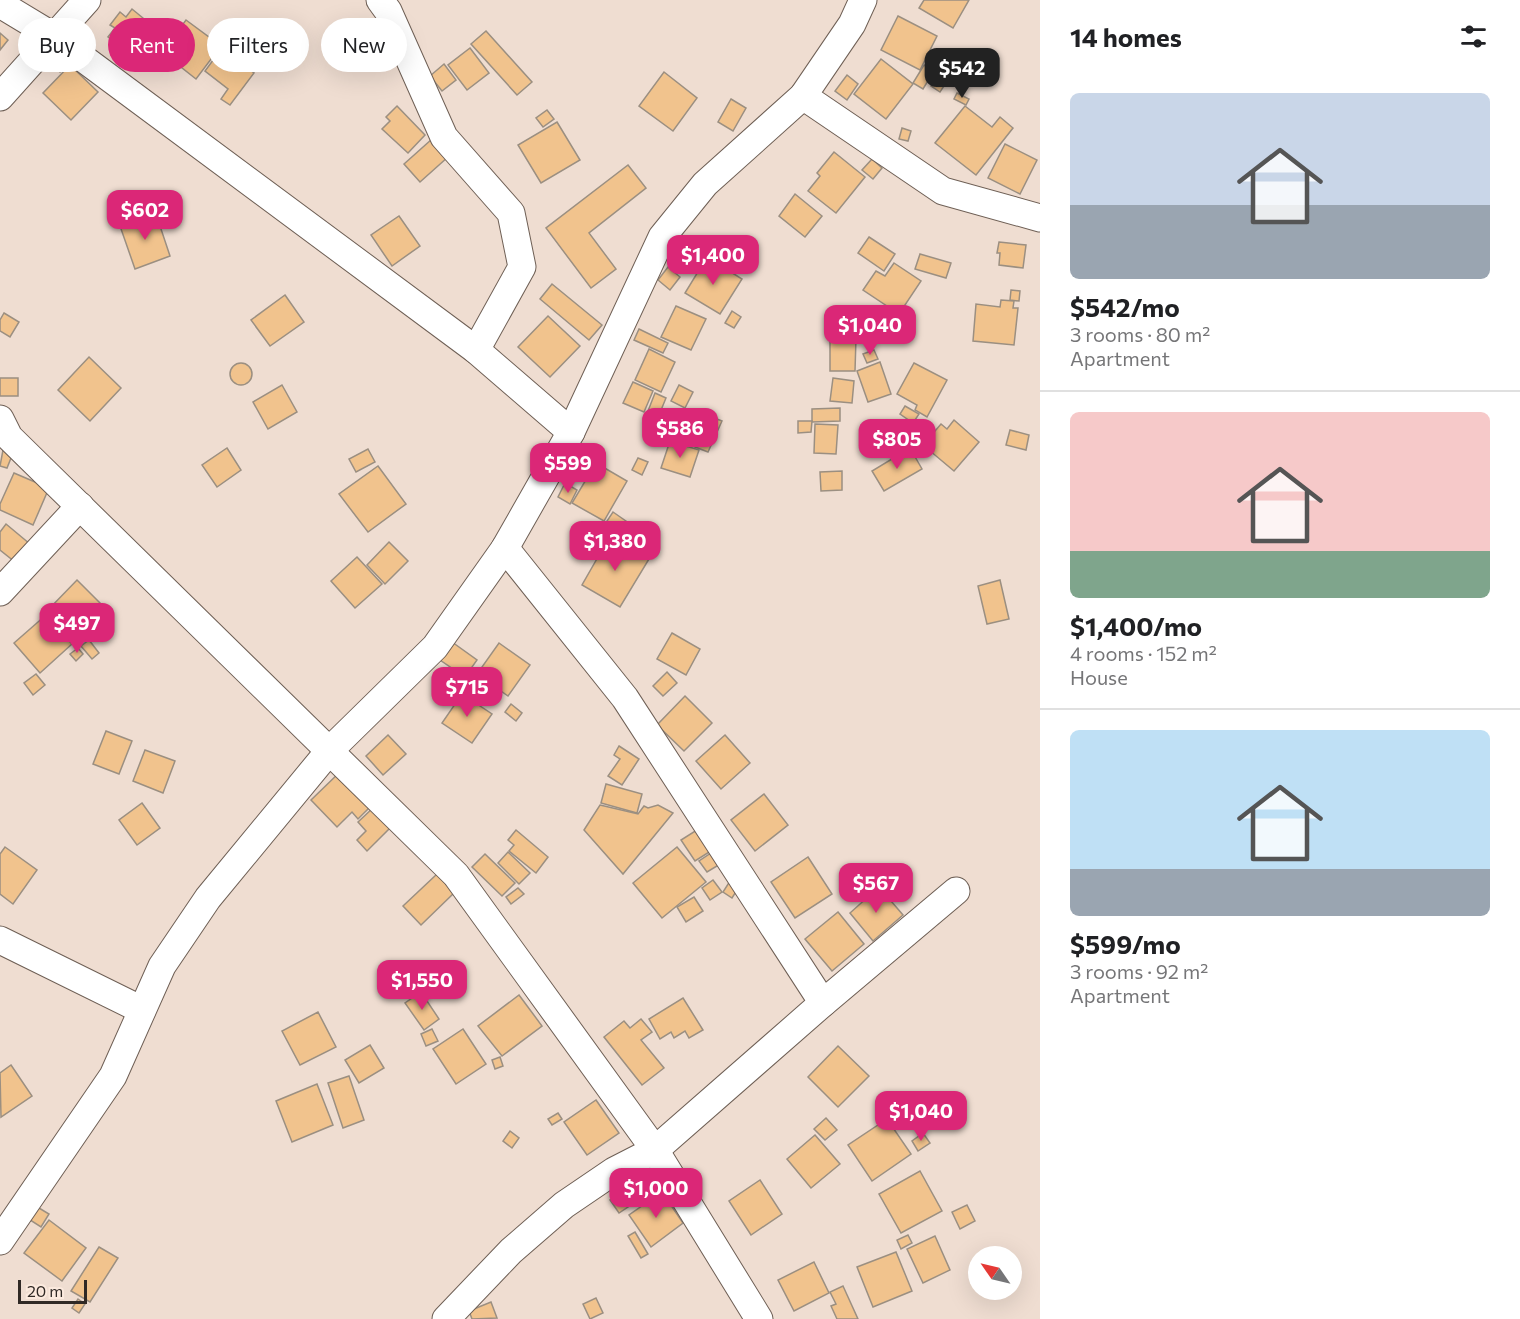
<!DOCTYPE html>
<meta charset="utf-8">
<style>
body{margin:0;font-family:Commissioner,sans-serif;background:#f2f2f2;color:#202124;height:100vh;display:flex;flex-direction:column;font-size:22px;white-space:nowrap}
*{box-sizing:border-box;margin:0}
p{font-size:20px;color:#757577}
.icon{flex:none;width:33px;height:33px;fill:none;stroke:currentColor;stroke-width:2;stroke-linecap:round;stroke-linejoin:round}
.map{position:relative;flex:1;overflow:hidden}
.side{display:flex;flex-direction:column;background:#fff;width:480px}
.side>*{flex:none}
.banner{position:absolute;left:18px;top:18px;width:570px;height:54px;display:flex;gap:12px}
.needle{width:39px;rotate:304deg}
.fabs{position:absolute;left:968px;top:1246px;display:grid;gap:12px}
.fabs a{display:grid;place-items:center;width:54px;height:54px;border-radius:50%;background:#fff;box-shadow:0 6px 24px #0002;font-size:30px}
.scale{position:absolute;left:18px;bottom:15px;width:69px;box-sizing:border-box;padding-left:6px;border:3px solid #302925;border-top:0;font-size:16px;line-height:21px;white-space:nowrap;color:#302925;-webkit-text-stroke:4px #fceade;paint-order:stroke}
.price{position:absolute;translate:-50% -51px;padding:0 14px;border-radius:12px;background:#db2777;color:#fff;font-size:20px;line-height:39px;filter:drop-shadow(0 2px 3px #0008)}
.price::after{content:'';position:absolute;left:50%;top:36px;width:18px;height:14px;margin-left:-9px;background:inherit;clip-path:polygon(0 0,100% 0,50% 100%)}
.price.on{background:#222;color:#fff}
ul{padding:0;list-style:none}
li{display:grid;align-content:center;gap:12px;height:318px;padding:0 30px}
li+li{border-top:2px solid #e0e0e0}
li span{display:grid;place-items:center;height:186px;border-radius:9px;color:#555}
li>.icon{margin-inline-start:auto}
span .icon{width:108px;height:108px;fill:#fffc;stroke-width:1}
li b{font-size:26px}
h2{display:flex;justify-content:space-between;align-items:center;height:72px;padding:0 30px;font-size:26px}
.chip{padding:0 21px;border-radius:27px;background:#fff;box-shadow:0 6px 24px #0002;font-size:21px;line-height:54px}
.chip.on{background:#db2777;color:#fff}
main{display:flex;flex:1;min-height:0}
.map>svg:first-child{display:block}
.building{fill:#f1c38d;stroke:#9b8f81;stroke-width:1.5}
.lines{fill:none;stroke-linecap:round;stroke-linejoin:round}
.minor-casing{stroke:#6e5f55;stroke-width:29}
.minor{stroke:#fff;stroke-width:27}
</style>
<main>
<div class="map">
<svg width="1040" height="1319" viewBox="0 0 1040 1319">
<rect width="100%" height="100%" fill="#efddd1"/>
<g class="building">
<polygon points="924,0 969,0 953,28 919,8"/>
<polygon points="132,9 143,18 120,47 108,37 115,28 110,25 120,12 126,17"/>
<polygon points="898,16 937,36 920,70 881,50"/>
<polygon points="186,20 221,46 196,79 162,52"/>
<polygon points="486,31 532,82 517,95 471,44"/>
<polygon points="0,33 8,40 0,50"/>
<polygon points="222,48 254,73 230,105 221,99 228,89 205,71"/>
<polygon points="470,48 489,73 467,90 448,65"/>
<polygon points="59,50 70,60 60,72 49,62"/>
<polygon points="881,59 913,84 886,119 854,94"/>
<polygon points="444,64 456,80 442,91 430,76"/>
<polygon points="70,65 98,92 71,120 43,93"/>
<polygon points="924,65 934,71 923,89 913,83"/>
<polygon points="664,72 697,98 673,131 639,106"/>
<polygon points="847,75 858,84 847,100 835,91"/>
<polygon points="937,77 946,83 940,92 931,86"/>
<polygon points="957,93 969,99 966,105 954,99"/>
<polygon points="731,99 746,108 733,131 718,122"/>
<polygon points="397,106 425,135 408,153 382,129 390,121 386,117"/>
<polygon points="965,106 992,127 1000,117 1013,128 976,175 935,143"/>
<polygon points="547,110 554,119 543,127 536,118"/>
<polygon points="557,122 580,160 541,183 518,145"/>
<polygon points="902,128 911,131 908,141 899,139"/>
<polygon points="432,139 448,157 420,182 404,164"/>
<polygon points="1005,144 1037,160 1020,194 988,178"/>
<polygon points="834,152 865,177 836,213 808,191 820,176 817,173"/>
<polygon points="872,159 882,168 873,179 862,170"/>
<polygon points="628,165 646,188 589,233 616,269 591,288 546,228"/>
<polygon points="795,194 822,216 805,237 779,216"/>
<polygon points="156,214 170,256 135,269 120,226"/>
<polygon points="399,216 420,246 392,266 371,235"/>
<polygon points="869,237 895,254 884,271 858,253"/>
<polygon points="999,242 1026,245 1023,268 999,265 1000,253 997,253"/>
<polygon points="920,254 951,263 946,278 915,269"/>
<polygon points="707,257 742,279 720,314 685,293"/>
<polygon points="894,263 921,281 899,314 863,290 876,271 885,276"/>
<polygon points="668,267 680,277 670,290 658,280"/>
<polygon points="552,284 602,325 589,340 540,299"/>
<polygon points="1011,290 1020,291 1019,301 1010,300"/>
<polygon points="285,295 304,322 270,346 251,320"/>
<polygon points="1001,300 1014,301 1013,308 1018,308 1014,345 973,341 976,304 1000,307"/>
<polygon points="676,306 706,319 691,350 661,337"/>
<polygon points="889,310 896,317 891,322 884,315"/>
<polygon points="732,311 741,317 734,328 725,323"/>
<polygon points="4,313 19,322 10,337 0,331 0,320"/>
<polygon points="548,316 580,346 550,377 518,347"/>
<polygon points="639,329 668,343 663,353 634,340"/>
<polygon points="830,337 856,338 855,371 830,371"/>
<polygon points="649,349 675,362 661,392 635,380"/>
<polygon points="874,350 878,359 867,363 863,354"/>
<polygon points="89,357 121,388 90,421 58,390"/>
<polygon points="880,362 891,394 868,402 857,371"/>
<polygon points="914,363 947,380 927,417 915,410 917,405 897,394"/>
<circle cx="241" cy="374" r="11"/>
<rect x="0" y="378" width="18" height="18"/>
<polygon points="833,378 854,381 852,403 830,401"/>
<polygon points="633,382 653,391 644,412 623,403"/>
<polygon points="282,385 297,412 268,429 253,402"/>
<polygon points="679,385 693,392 685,408 671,401"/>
<polygon points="655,393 666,398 659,415 648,411"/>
<polygon points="905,406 919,414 913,423 900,414"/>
<polygon points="840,408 840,421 812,422 812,409"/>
<polygon points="709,416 722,421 708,452 695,447"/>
<polygon points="954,420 979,442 954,471 923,445 941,424 947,429"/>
<polygon points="798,421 812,421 811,432 798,433"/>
<polygon points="815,424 838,425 836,454 814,453"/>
<polygon points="1010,430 1029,435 1026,450 1006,445"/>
<polygon points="670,441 699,450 690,477 661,468"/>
<polygon points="227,448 241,470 217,487 202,465"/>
<polygon points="910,448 922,469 884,491 872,471"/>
<polygon points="368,449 375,462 356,472 349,459"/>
<polygon points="3,450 13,453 7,468 0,466"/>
<polygon points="638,458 648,462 642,475 632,470"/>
<polygon points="596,463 627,481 604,521 572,503"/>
<polygon points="378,466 406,504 368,532 339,494"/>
<polygon points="842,471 842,490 821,491 820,472"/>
<polygon points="14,473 49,488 33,525 0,510 0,504"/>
<polygon points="565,483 577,490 570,504 558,497"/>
<polygon points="613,512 646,535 638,547 605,524"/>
<polygon points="6,524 30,544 15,562 0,550 0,532"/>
<polygon points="610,536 649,559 620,607 582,585"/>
<polygon points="389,542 408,561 385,584 367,565"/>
<polygon points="357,557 382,584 355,608 331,581"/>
<polygon points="77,580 110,613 79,643 47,611"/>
<polygon points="1000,580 1009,619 987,624 978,586"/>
<polygon points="46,615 72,644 40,673 14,643"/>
<polygon points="672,633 700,649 686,675 657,659"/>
<polygon points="89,640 99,653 92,659 81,646"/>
<polygon points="452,642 477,660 465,677 440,660"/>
<polygon points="499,643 530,665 508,696 477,674"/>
<polygon points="78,648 83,654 76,661 70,654"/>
<polygon points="667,672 677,683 663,696 653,686"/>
<polygon points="36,674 45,685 33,695 24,683"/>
<polygon points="462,694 492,714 472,743 442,723"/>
<polygon points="685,696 712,723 684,751 657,725"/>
<polygon points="511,704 522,713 516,721 505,712"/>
<polygon points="106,731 132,741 119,774 93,764"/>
<polygon points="388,735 406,754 383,775 366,756"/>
<polygon points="725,735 750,763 721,789 696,761"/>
<polygon points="619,746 639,759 622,785 608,776 620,759 614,755"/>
<polygon points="145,750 175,761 163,793 133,781"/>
<polygon points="342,770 374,803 358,819 352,812 337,827 311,800"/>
<polygon points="606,784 642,794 637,813 601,803"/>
<polygon points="764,794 788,825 755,851 731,820"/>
<polygon points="142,803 160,828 137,845 119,820"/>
<polygon points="600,805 638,814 644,806 648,808 658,805 673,813 623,874 584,830"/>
<polygon points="374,807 393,825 367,851 357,840 366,831 358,822"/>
<polygon points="700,828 714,849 695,861 681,840"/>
<polygon points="516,830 548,857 536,873 509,851 514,845 508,840"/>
<polygon points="5,847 37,870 13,904 0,894 0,854"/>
<polygon points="677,847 706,882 662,918 633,883"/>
<polygon points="714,851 722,863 707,872 699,861"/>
<polygon points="508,852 530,873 519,884 498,863"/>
<polygon points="485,854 515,883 502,896 472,867"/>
<polygon points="808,857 832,894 795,918 771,882"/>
<polygon points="437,874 454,893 421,925 403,906"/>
<polygon points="713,880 722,892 710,900 702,888"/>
<polygon points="730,881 739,887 732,898 723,892"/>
<polygon points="879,887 903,915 873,941 850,913"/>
<polygon points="518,888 524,894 511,904 506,897"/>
<polygon points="694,897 703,911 686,922 677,907"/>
<polygon points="838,912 864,944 832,971 805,939"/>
<polygon points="421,992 439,1019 424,1030 405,1003"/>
<polygon points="519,995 542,1026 502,1056 478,1026"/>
<polygon points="683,998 703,1030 689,1038 685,1031 674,1038 671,1032 660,1039 649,1019"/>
<polygon points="318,1012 336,1047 300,1065 282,1031"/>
<polygon points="641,1019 652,1032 641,1040 664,1068 642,1085 604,1037 624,1021 630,1028"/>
<polygon points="432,1029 438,1041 426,1046 421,1034"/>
<polygon points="463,1029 486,1064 456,1084 433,1049"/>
<polygon points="370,1045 384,1068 359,1083 345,1060"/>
<polygon points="838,1046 869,1076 838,1107 808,1077"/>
<polygon points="500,1057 503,1066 495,1069 492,1060"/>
<polygon points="11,1065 32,1096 1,1117 0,1073"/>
<polygon points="349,1076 364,1120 343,1128 328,1083"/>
<polygon points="317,1084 333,1125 292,1142 276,1101"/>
<polygon points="596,1100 619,1133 587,1155 564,1122"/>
<polygon points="558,1113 562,1119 552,1125 548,1119"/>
<polygon points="826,1118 837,1130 825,1140 814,1129"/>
<polygon points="887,1119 911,1154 872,1181 848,1145"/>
<polygon points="510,1131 519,1138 512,1148 503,1141"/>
<polygon points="923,1133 930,1143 918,1151 912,1141"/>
<polygon points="815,1135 840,1164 811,1188 787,1159"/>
<polygon points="920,1171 942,1211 901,1233 879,1194"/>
<polygon points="760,1180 782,1214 751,1235 729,1201"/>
<polygon points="628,1188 637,1201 619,1213 610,1200"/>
<polygon points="662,1192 683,1223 651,1247 629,1215"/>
<polygon points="34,1205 49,1214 41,1227 27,1218"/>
<polygon points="967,1205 975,1221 960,1229 952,1212"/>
<polygon points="49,1220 86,1248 62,1281 24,1253"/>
<polygon points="635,1232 648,1254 641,1258 628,1236"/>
<polygon points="908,1235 912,1243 901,1249 897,1240"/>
<polygon points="935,1236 950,1270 923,1283 907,1249"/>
<polygon points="99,1247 118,1258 90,1302 71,1291"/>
<polygon points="896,1252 912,1291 873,1307 857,1267"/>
<polygon points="814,1262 829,1293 794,1311 778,1280"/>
<polygon points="843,1286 858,1319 837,1319 831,1306 836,1304 830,1292"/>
<polygon points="596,1298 603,1313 590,1319 583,1304"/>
<polygon points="78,1299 85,1304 79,1313 72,1308"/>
<polygon points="491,1302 497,1318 472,1319 469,1311"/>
</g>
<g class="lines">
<defs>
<g id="minor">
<polyline points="380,0 388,11 444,137 511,213 522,267 476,350"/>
<polyline points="0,4 53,36 476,350 571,432"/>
<polyline points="803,96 943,191 1040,218"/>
<polyline points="0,97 87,0"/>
<polyline points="0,419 9,437 456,875 655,1150 759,1319"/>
<polyline points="505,548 625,698 823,1003"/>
<polyline points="0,592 80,506"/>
<polyline points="0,940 142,1010"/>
<polyline points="0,1241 113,1076 162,966 208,898 330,750 435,647 505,548 571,432 662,237 705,184 803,96 852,24 863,0"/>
<polyline points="446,1319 511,1251 564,1205 614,1171 655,1150 823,1003 956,891"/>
</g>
</defs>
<use href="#minor" class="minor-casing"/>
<use href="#minor" class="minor"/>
</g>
</svg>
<div class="fabs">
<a><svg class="needle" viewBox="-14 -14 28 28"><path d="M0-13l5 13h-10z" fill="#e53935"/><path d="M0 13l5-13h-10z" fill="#757577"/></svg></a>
</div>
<div class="scale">20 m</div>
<b class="price on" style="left:962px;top:99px">$542</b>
<b class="price" style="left:145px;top:241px">$602</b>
<b class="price" style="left:713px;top:286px">$1,400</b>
<b class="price" style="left:870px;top:356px">$1,040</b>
<b class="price" style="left:680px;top:459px">$586</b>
<b class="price" style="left:897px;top:470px">$805</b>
<b class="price" style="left:568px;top:494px">$599</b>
<b class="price" style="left:615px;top:572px">$1,380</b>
<b class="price" style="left:77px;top:654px">$497</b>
<b class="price" style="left:467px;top:718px">$715</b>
<b class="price" style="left:876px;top:914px">$567</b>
<b class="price" style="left:422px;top:1011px">$1,550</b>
<b class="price" style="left:921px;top:1142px">$1,040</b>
<b class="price" style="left:656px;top:1219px">$1,000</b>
<div class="banner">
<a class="chip">Buy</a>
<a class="chip on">Rent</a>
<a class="chip">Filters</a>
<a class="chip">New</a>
</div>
</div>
<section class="side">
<h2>14 homes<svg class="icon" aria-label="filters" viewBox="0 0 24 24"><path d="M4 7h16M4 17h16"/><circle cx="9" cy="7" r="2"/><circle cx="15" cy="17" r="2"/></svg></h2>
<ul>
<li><span style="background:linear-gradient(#c9d6e8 60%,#9aa5b1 0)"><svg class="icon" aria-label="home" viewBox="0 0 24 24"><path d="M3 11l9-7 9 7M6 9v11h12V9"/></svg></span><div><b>$542/mo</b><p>3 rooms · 80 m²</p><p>Apartment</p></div></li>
<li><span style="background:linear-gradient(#f6c9c9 75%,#7fa58c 0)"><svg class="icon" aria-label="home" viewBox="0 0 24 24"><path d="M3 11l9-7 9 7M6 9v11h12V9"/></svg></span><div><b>$1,400/mo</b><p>4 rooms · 152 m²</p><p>House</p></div></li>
<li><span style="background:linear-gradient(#bfe0f5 75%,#9aa5b1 0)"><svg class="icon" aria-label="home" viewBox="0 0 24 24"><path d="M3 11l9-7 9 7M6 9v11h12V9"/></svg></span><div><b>$599/mo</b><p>3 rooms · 92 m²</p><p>Apartment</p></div></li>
</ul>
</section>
</main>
